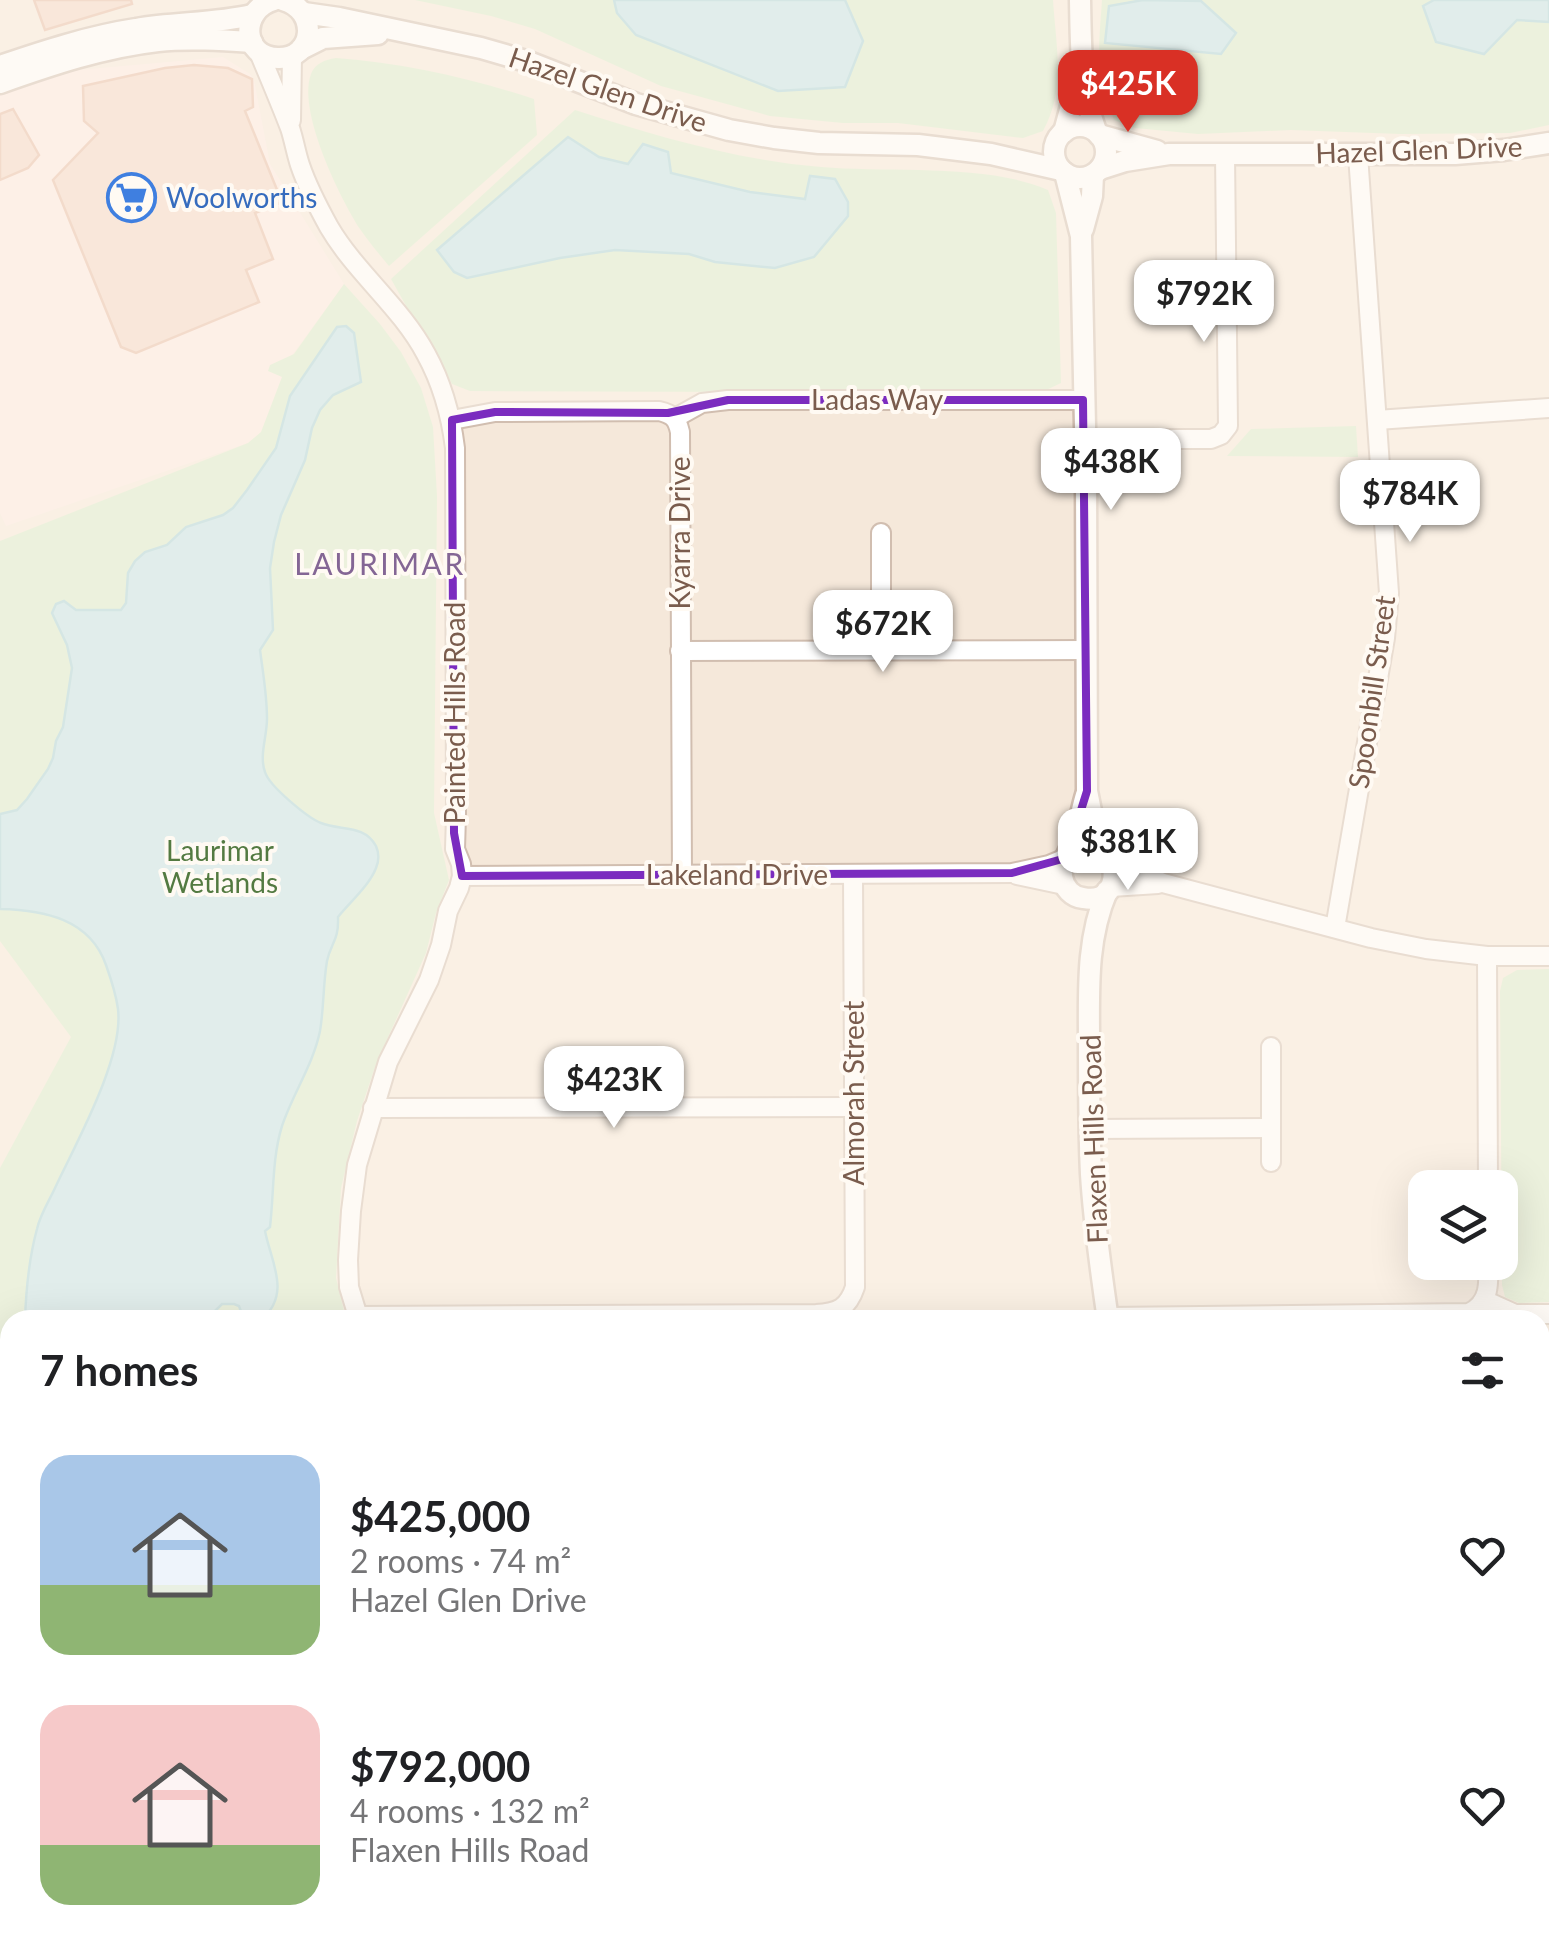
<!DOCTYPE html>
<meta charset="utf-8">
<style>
body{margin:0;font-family:Lato,sans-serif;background:#f6f6f6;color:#202124;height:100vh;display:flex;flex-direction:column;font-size:38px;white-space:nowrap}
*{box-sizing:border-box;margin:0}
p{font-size:32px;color:#757577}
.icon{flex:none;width:55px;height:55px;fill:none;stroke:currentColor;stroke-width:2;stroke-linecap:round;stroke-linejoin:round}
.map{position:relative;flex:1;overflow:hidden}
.side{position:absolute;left:0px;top:1310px;width:1550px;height:642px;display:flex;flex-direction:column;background:#fff;border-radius:30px 30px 0 0;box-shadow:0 10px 40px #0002}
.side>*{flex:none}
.controls{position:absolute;left:1408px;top:1170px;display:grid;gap:20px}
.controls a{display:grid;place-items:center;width:110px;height:110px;border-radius:20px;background:#fff;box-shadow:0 10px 40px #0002;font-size:50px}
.price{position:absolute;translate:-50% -85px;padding:0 22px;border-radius:20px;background:#fff;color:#222;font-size:32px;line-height:65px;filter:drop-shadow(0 2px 5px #0008)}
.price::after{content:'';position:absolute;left:50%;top:60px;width:30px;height:22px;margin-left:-15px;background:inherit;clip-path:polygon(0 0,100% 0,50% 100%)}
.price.selected{background:#d93025;color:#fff}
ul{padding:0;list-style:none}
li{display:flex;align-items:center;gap:30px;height:250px;padding:0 40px}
li span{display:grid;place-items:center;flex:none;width:280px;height:200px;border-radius:30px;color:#555}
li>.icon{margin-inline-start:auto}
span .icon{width:120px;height:120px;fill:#fffc;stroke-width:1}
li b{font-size:42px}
h2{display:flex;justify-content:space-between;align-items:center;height:120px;padding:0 40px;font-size:42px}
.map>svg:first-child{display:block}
.residential{fill:#f5e8da;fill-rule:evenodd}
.commercial{fill:#fde8e0}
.green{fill:#d8ecc9}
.water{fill:#bfe3e8;stroke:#a5d3da;stroke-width:2.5}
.building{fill:#f3d5c3;stroke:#e6bba3;stroke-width:2.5}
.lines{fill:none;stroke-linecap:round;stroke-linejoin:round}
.minor-casing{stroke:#d1beb0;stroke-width:22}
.tertiary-casing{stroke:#d1beb0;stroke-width:25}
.minor{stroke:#fff;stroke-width:18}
.tertiary{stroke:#fff;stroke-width:20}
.marked{fill:none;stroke:#7b2cbf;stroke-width:8;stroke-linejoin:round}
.labels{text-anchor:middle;stroke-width:8;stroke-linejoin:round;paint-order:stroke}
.street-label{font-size:28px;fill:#7a5c4d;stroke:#fffaf3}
.shop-label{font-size:28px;fill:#366cbe;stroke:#fffaf3;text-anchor:start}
.park-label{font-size:28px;fill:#537a41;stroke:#fffaf3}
.neighbourhood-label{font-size:30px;letter-spacing:2.5px;fill:#846695;stroke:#fffaf3}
</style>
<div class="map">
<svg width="1549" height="1951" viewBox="0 0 1549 1951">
<rect width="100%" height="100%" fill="#fdf6ec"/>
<path class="residential" d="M0 0H1549V1951H0ZM1425 1188H1500V1262H1425ZM10 1320H1540V1942H10Z"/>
<polygon class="commercial" points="223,57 250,74 254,80 270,164 344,284 293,354 282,377 262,432 248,443 6,526 0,513 0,95 68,71"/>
<g class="green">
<path d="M415 0H1053C1056 47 1066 89 1043 131L1023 138 898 123H843L770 116 661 86 535 29 491 16Z"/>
<path d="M1102 0H1549V125L1510 133 1401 134 1291 130 1198 134 1135 128 1114 120C1094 76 1099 46 1102 0Z"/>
<path d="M336 58C404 63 470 78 534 99L537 135 389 266C379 254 369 242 360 229 340 198 297 111 311 74 315 63 325 60 336 58Z"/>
<path d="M575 110C656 136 736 160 821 167 889 173 987 163 1048 190L1056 213 1061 383 1040 393 470 391 452 384 427 335 409 311 391 279Z"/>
<polygon points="344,284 380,324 401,352 421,388 433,427 437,496 434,813 449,880 436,913 426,953 376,1064 357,1121 341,1188 336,1278 345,1315 344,1320 10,1320 10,1856 0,1858 0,1168 71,1037 0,941 0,541 248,443 261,432 282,377 268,371 270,365 294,354"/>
<polygon points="1356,426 1358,457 1227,456 1251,429"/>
<polygon points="1549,969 1549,1302 1519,1303 1505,1297 1502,1285 1500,991 1503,978 1517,970"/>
</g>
<g class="water">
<polygon points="614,0 845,0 863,41 845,87 778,91 636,35 617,13"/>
<polygon points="1143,0 1201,1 1236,33 1221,54 1105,43 1109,6"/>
<polygon points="1434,0 1549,0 1549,22 1517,20 1484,54 1436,42 1423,6"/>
<polygon points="568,137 599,157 628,164 643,144 668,152 671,173 750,192 805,199 810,176 835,179 848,202 848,216 814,257 775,268 715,262 689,254 615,250 560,258 467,278 454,272 437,250"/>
<path d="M346 326 354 333 361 382 333 395 320 410 312 428 305 460 281 515 274 542 270 568 273 630 260 650C263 673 267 695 267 719 267 736 259 756 265 772 269 786 308 818 321 823 341 831 364 824 376 846 379 853 379 861 376 868 369 886 350 902 338 917 339 941 331 942 327 961 323 984 324 1008 320 1031 313 1065 293 1093 282 1126 272 1158 274 1193 270 1227L265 1231C271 1262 292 1294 261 1320H244L239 1306 234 1304H222L206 1320H25C26 1291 29 1258 37 1229 40 1215 49 1201 55 1188 76 1143 124 1058 118 1009 116 994 111 979 106 965 90 919 44 910 0 909V814L17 810 27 799 48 769 53 758 56 741 63 727 72 668 67 645 52 613 56 604 64 601 76 610H121L126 603 128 573 135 561 145 552 167 545 186 527 223 515 233 508 247 490 276 448 290 396 337 327Z"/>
</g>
<g class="building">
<polygon points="34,0 131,0 132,4 45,30"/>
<polygon points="194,65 228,68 252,79 253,107 245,111 282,202 255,213 273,259 246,270 259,302 136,353 121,347 53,180 98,133 84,121 83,86 165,68"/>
<polygon points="13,109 39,155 28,168 0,180 0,114"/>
</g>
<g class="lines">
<defs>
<g id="minor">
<path d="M258 50C269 76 280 102 290 128 294 140 296 153 300 165 307 186 318 207 329 227 356 273 401 307 426 354 442 383 451 416 455 448L456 816 455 849 461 864 462 876 459 888 448 911 441 945 429 980 388 1062 357 1165 351 1211 348 1260 349 1287 356 1310 357 1320"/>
<polyline points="291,120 292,55"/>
<polyline points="675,418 702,403 728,400 1083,400"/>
<path d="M452 420 495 412 659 411C672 414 677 418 680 432L682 875"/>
<polyline points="1377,420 1549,408"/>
<polyline points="1085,439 1211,439 1221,435 1228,426 1225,154"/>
<polyline points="881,533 881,651"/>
<polyline points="680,651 1087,650"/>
<polyline points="1112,860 1163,883 1371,938 1426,949 1487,956 1549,956"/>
<polyline points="1017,875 1064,885"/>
<polyline points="462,876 1012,873 1049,865 1066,858"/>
<polyline points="1111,887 1158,884"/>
<polyline points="1335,928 1385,638 1389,593 1358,155"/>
<polyline points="1487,956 1488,1188"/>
<polyline points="1271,1047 1271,1162"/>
<polyline points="373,1108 854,1107"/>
<polyline points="1090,1129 1270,1128"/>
<polyline points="1484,1300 1515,1314 1549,1314"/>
<path d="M357 1316 816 1314C838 1313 848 1308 855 1287L853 874"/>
<path d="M1107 1317 1469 1313C1490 1303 1489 1283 1488 1262"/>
<polyline points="1540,1600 1549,1600"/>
<polyline points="949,1942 949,1951"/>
<polyline points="675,1951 677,1942"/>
</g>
<g id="tertiary">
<path d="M274 0C239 10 242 58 278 58 315 59 319 10 283 0"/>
<path d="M1080 0C1081 46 1080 88 1096 131"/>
<polyline points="304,13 339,18 481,48 526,61 636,104 729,130 774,138 819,143 918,145 991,154 1061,170"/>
<polyline points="301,49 323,38 378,34"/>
<path d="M0 66C44 51 90 36 136 29 175 22 214 24 252 15"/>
<path d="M0 83C51 65 104 47 158 41 189 38 221 40 252 42"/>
<circle cx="1080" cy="152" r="26"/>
<polyline points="1064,132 1079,76"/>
<polyline points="1099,135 1157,151"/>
<polyline points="1100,169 1125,161 1169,154 1455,154 1504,150 1549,143"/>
<polyline points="1065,173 1081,236 1086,474 1087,791 1096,836 1106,853"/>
<polyline points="1083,229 1092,196 1093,175"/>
<path d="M1069 854C1117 819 1133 908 1083 898 1072 897 1064 888 1062 877 1060 863 1072 848 1076 834 1080 821 1082 808 1086 795"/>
<path d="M1107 891C1086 940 1089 991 1089 1043 1089 1087 1089 1131 1091 1174 1094 1223 1101 1272 1108 1320"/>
<path d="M10 1865C2 1877 2 1889 10 1901"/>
<polyline points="1540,1921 1549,1919"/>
<polyline points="757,1942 791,1951"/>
<polyline points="1355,1942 1357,1951"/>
<polyline points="1373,1942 1385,1951"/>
<polyline points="2,1951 10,1919"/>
<polyline points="1470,1951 1487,1942"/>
</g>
</defs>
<use href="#minor" class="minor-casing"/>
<use href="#tertiary" class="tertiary-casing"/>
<use href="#minor" class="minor"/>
<use href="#tertiary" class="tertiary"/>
</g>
<path d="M0 0H1549V1951H0ZM728 400H1083L1087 791 1066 858 1012 873 462 876 454 833 452 420 495 412 668 413Z" fill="#fdf6ec" fill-opacity=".55" fill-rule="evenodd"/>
<path class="marked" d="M728 400H1083L1087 791 1066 858 1012 873 462 876 454 833 452 420 495 412 668 413Z"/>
<defs>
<symbol id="supermarket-ring" viewBox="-11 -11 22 22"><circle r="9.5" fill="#fffaf3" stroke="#3f7fe0" stroke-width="1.5"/><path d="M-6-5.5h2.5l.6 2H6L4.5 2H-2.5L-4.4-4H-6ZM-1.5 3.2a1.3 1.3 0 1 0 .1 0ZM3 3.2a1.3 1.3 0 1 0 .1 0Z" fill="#3f7fe0"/></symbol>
</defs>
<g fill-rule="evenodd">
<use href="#supermarket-ring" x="104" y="170" width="55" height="55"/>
</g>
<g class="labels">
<g class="street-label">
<text transform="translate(608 90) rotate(19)" y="10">Hazel Glen Drive</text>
<text transform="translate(1419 150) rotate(-2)" y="10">Hazel Glen Drive</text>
<text x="877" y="410">Ladas Way</text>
<text transform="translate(680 533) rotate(-90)" y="10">Kyarra Drive</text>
<text transform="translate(1372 692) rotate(-82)" y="10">Spoonbill Street</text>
<text transform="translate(455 713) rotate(-90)" y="10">Painted Hills Road</text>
<text x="737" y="885">Lakeland Drive</text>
<text transform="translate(854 1093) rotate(-90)" y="10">Almorah Street</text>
<text transform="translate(1094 1139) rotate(-92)" y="10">Flaxen Hills Road</text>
</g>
<g class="shop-label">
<text x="166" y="208">Woolworths</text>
</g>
<g class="park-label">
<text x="220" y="861">Laurimar<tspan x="220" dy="32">Wetlands</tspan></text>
</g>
<g class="neighbourhood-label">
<text x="380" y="575">LAURIMAR</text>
</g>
</g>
</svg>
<div class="controls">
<a><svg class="icon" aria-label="layers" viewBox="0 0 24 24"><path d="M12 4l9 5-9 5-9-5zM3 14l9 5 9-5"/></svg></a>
</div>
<b class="price selected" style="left:1128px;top:135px">$425K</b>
<b class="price" style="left:1204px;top:345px">$792K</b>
<b class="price" style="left:1111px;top:513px">$438K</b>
<b class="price" style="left:1410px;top:545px">$784K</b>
<b class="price" style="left:883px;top:675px">$672K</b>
<b class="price" style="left:1128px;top:893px">$381K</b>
<b class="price" style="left:614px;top:1131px">$423K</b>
<section class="side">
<h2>7 homes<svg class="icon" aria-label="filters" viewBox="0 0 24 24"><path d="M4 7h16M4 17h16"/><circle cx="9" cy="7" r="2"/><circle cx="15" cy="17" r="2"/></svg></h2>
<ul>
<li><span style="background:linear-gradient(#a9c7e8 65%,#8fb573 0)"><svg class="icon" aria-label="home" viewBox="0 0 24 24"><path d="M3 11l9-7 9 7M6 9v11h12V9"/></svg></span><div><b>$425,000</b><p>2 rooms · 74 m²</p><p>Hazel Glen Drive</p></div><svg class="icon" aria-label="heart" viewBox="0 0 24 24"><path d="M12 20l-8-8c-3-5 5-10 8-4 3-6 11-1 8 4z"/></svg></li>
<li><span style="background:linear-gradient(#f6c9c9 70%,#8fb573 0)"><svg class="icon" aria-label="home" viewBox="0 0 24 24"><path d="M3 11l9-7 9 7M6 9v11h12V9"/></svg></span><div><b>$792,000</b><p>4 rooms · 132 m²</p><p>Flaxen Hills Road</p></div><svg class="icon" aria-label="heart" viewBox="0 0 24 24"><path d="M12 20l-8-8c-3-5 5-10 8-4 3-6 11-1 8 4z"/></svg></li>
</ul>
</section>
</div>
